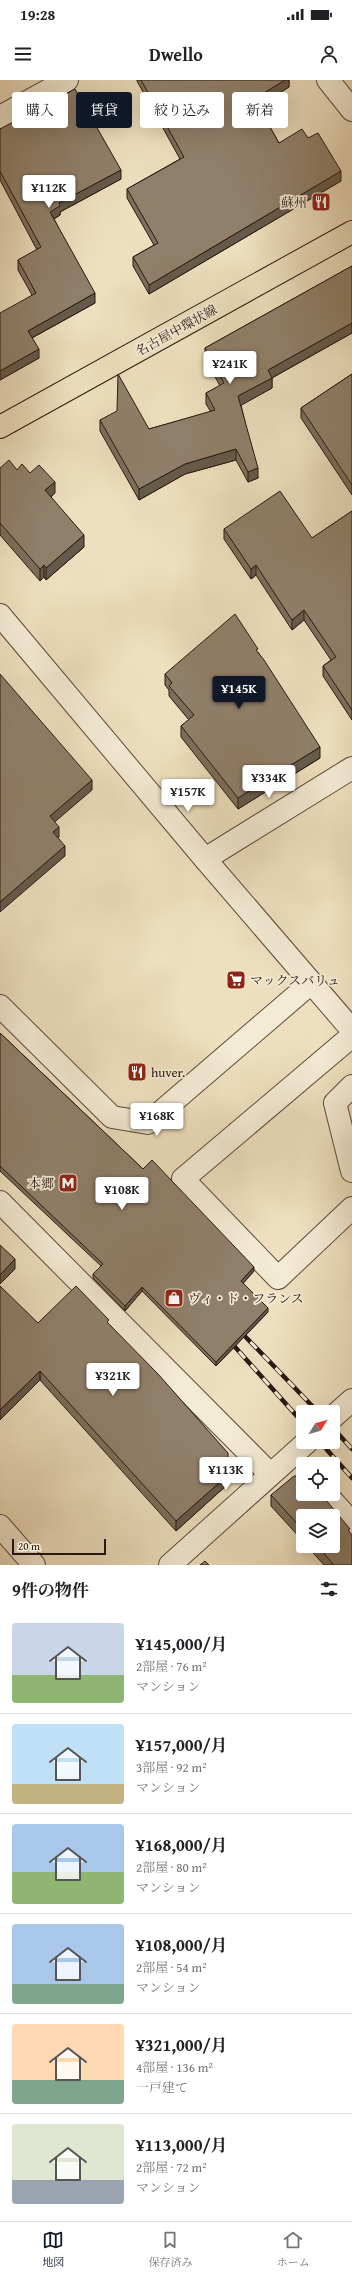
<!DOCTYPE html>
<html lang="ja">
<meta charset="utf-8">
<style>
body{margin:0;font-family:"Gentium Book Plus","Noto Serif JP",serif;background:#f2f2f2;color:#202124;height:100vh;display:flex;flex-direction:column;font-size:15px;white-space:nowrap}
*{box-sizing:border-box;margin:0}
p{font-size:13px;color:#757577}
.icon{flex:none;width:22px;height:22px;fill:none;stroke:currentColor;stroke-width:2;stroke-linecap:round;stroke-linejoin:round}
.map{position:relative;height:1485px;overflow:hidden}
.panel{display:flex;flex-direction:column;background:#fff;flex:1}
.panel>*{flex:none}
.guide{position:absolute;left:12px;top:12px;width:328px;height:36px;display:flex;gap:8px}
.needle{width:26px;rotate:53deg}
.controls{position:absolute;left:296px;top:1325px;display:grid;gap:8px}
.controls a{display:grid;place-items:center;width:44px;height:44px;border-radius:4px;background:#fff;box-shadow:0 4px 16px #0002;font-size:20px}
.scale{position:absolute;left:12px;bottom:10px;width:94px;box-sizing:border-box;padding-left:4px;border:2px solid #2a1811;border-top:0;font-size:11px;line-height:14px;white-space:nowrap;color:#2a1811;-webkit-text-stroke:3px #f4ebd5;paint-order:stroke}
.price{position:absolute;translate:-50% -34px;padding:0 9px;border-radius:4px;background:#fff;color:#222;font-size:13px;line-height:26px;filter:drop-shadow(0 1px 2px #0008)}
.price::after{content:'';position:absolute;left:50%;top:24px;width:12px;height:9px;margin-left:-6px;background:inherit;clip-path:polygon(0 0,100% 0,50% 100%)}
.price.selected{background:#111827;color:#fff}
ul{padding:0;list-style:none}
li{display:flex;align-items:center;gap:12px;height:100px;padding:0 12px}
li+li{border-top:1px solid #e0e0e0}
li span{display:grid;place-items:center;flex:none;width:112px;height:80px;border-radius:4px;color:#555}
li>.icon{margin-inline-start:auto}
span .icon{width:48px;height:48px;fill:#fffc;stroke-width:1}
li b{font-size:17px}
h2{display:flex;justify-content:space-between;align-items:center;height:48px;padding:0 12px;font-size:17px}
.tag{padding:0 14px;border-radius:4px;background:#fff;box-shadow:0 4px 16px #0002;font-size:14px;line-height:36px}
.tag.selected{background:#111827;color:#fff}
.status{display:flex;justify-content:space-between;align-items:center;height:28px;padding:0 20px;background:#fff;direction:ltr}
.status svg{height:11px;fill:currentColor}
header{display:flex;justify-content:space-between;align-items:center;height:52px;padding:0 12px;background:#fff;font-size:18px;font-weight:700}
.dock{display:flex;justify-content:space-around;align-items:center;height:56px;border-top:1px solid #e0e0e0;background:#fff;font-size:11px;color:#757577}
.dock a{display:grid;justify-items:center;gap:2px}
.dock .selected{color:#111827}
.map>svg:first-child{display:block}
.lines{fill:none;stroke-linecap:round;stroke-linejoin:round}
.minor-casing{stroke:#5b4a3c;stroke-width:24}
.major-casing{stroke:#2a1811;stroke-width:24}
.minor{stroke:#f4ebd5;stroke-width:22}
.major{stroke:#eee0bf;stroke-width:22}
.rail-casing{stroke:#2a1811;stroke-width:4.5}
.rail{stroke:#f4ebd5;stroke-width:3;stroke-dasharray:9;stroke-linecap:butt}
.wall{fill:#7c6e5c;stroke:#2a1811}
.shaded-wall{fill:#655a4b;stroke:#2a1811}
.building{fill:#90806b;stroke:#2a1811}
.labels{text-anchor:middle;stroke-width:3.5;stroke-linejoin:round;paint-order:stroke}
.poi-label{font-size:13px;fill:#2a1811;stroke:#f4ebd5;text-anchor:start}
.street-label{font-size:13px;fill:#2a1811;stroke:#f4ebd5}
</style>
<div class="status"><b>19:28</b><svg viewBox="0 0 49 12"><path d="M0 12V9h3v3zM5 12V6h3v6zM10 12V3h3v9zM15 12V0h3v12zM26 1h20v11H26zM47 4h2v5h-2z"/></svg></div>
<header><svg class="icon" aria-label="menu" viewBox="0 0 24 24"><path d="M4 6h16M4 12h16M4 18h16"/></svg>Dwello<svg class="icon" aria-label="person" viewBox="0 0 24 24"><circle cx="12" cy="8" r="4"/><path d="M4 21q1-7 8-7t8 7"/></svg></header>
<div class="map">
<svg width="352" height="1485" viewBox="0 0 352 1485">
<rect width="100%" height="100%" fill="#eee0bf"/>
<filter id="stains"><feTurbulence type="fractalNoise" baseFrequency=".005" numOctaves="4"/><feColorMatrix values="0 0 0 0 .2 0 0 0 0 .09 0 0 0 0 .02 0 0 0 .5 -.17"/></filter>
<radialGradient id="worn" r=".72"><stop offset=".6" stop-color="#630" stop-opacity="0"/><stop offset="1" stop-color="#630" stop-opacity=".3"/></radialGradient>
<g class="lines">
<defs>
<g id="minor">
<polyline points="328,0 352,30"/>
<polyline points="0,37 67,0"/>
<polyline points="0,535 205,779 352,950"/>
<polyline points="205,779 352,688"/>
<polyline points="0,926 112,1037 148,1043 311,903"/>
<polyline points="352,956 183,1099 278,1198 352,1128"/>
<polyline points="352,1006 335,1023 352,1091"/>
<polyline points="0,1122 270,1394"/>
<polyline points="333,1337 352,1320"/>
<polyline points="326,1414 352,1443"/>
<polyline points="0,1446 34,1485"/>
<polyline points="170,1485 307,1362"/>
</g>
<polyline id="major" points="0,347 352,152"/>
</defs>
<use href="#minor" class="minor-casing"/>
<use href="#major" class="major-casing"/>
<use href="#minor" class="minor"/>
<use href="#major" class="major"/>
<defs>
<g id="rail">
<polyline points="238,1249 318,1332"/>
<polyline points="227,1258 303,1343"/>
<polyline points="333,1348 352,1369"/>
<polyline points="320,1362 352,1398"/>
</g>
</defs>
<use href="#rail" class="rail-casing"/>
<use href="#rail" class="rail"/>
</g>
<g class="wall">
<polygon points="137,0 289,0 289,7 258,26 279,63 308,58 341,101 149,214 133,186 133,177 154,165 127,118 127,109 180,79 137,1"/>
<polygon points="0,49 121,99 60,132 60,135 54,139 95,223 32,258 39,278 0,300 32,215 18,190 18,180 37,170 0,100"/>
<polygon points="352,186 352,253 272,298 272,308 241,325 258,398 248,402 236,380 185,394 139,420 100,351 100,340 149,349 211,332 206,324 206,313 220,306 205,278 205,268"/>
<polygon points="352,294 352,415 301,338 301,328"/>
<polygon points="0,388 17,390 30,393 55,413 51,417 84,467 46,500 44,497 40,501 0,455"/>
<polygon points="352,431 352,640 323,596 323,586 331,580 304,540 292,550 256,495 251,499 224,459 224,449 312,458"/>
<polygon points="258,572 320,678 238,729 181,657 181,646 189,640 169,616 169,610 165,605 165,594"/>
<polygon points="0,953 143,1089 254,1191 243,1203 268,1232 216,1286 142,1211 125,1231 93,1198 93,1194 101,1186 0,1091"/>
<polygon points="38,1243 109,1244 228,1404 176,1451 40,1300"/>
<polygon points="271,1415 350,1453 352,1485 324,1485 307,1466 333,1466 303,1436 303,1461 271,1426"/>
</g>
<g class="shaded-wall">
<polygon points="285,0 289,0 289,7 254,29 254,19"/>
<polygon points="121,90 121,99 60,132 60,135 50,141 50,132 59,123"/>
<polygon points="341,91 341,101 149,214 149,205"/>
<polygon points="95,213 95,223 28,260 28,251"/>
<polygon points="352,243 352,253 268,300 268,290"/>
<polygon points="39,269 39,278 0,300 0,291"/>
<polygon points="272,298 272,308 238,327 238,316"/>
<polygon points="236,369 236,380 185,394 139,420 139,409 185,384"/>
<polygon points="258,388 258,398 248,402 248,392"/>
<polygon points="55,402 55,413 45,422 45,410"/>
<polygon points="84,455 84,467 46,500 46,488"/>
<polygon points="44,485 44,497 40,501 40,489"/>
<polygon points="256,485 256,495 251,499 251,489"/>
<polygon points="304,530 304,540 292,550 292,540"/>
<polygon points="320,667 320,678 238,729 238,718"/>
<polygon points="92,700 92,710 50,746 50,736"/>
<polygon points="59,747 59,757 53,762 53,752"/>
<polygon points="65,766 65,776 0,832 0,822"/>
<polygon points="15,1179 15,1189 0,1204 0,1195"/>
<polygon points="254,1187 254,1191 241,1206 241,1201"/>
<polygon points="142,1207 142,1211 125,1231 125,1226"/>
<polygon points="268,1228 268,1232 216,1286 216,1282"/>
<polygon points="40,1291 40,1300 0,1340 0,1330"/>
<polygon points="228,1395 228,1404 176,1451 176,1441"/>
</g>
<g class="building">
<polygon points="141,0 285,0 254,19 279,63 302,49 308,58 318,53 341,91 149,205 133,177 158,163 127,109 184,77"/>
<polygon points="75,9 121,90 59,123 60,126 50,132 95,213 28,251 39,269 0,291 0,233 36,213 18,180 41,167 0,91 0,49"/>
<polygon points="352,186 352,243 268,290 272,298 238,316 258,388 248,392 236,369 185,384 139,409 100,340 117,331 118,294 149,349 215,330 206,313 224,303 205,268"/>
<polygon points="352,294 352,405 301,328"/>
<polygon points="9,380 17,390 22,384 30,393 39,385 55,402 45,410 84,455 46,488 44,485 40,489 0,443 0,388"/>
<polygon points="280,411 312,458 352,431 352,630 323,586 336,577 304,530 292,540 256,485 251,489 224,449"/>
<polygon points="235,534 258,569 256,570 264,580 320,667 238,718 181,646 194,635 169,606 172,603 165,594"/>
<polygon points="0,594 92,700 50,736 59,747 53,752 65,766 0,822"/>
<polygon points="0,953 143,1089 152,1080 254,1187 241,1201 268,1228 216,1282 142,1207 125,1226 93,1194 103,1184 0,1086"/>
<polygon points="0,1165 15,1179 0,1195"/>
<polygon points="0,1206 38,1243 76,1206 109,1240 107,1242 158,1294 228,1373 228,1395 176,1441 40,1291 0,1330"/>
<polygon points="294,1396 303,1396 303,1414 321,1414 350,1449 348,1450 352,1455 352,1485 334,1485 317,1466 333,1466 333,1436 303,1436 303,1450 271,1415"/>
<polygon points="205,1481 209,1485 200,1485"/>
</g>
<defs>
<symbol id="restaurant-square" viewBox="-11 -11 22 22"><rect x="-9" y="-9" width="18" height="18" rx="4" fill="#8f2418" stroke="#f4ebd5"/><path d="M-5-6h1v4h1v-4h1v4h1v-4h1v5L-1.5 .5V6h-2V.5L-5-1ZM5-6V6H3V1.5H1.5Q1.5-4 5-6Z" fill="#fff"/></symbol>
<symbol id="supermarket-square" viewBox="-11 -11 22 22"><rect x="-9" y="-9" width="18" height="18" rx="4" fill="#8f2418" stroke="#f4ebd5"/><path d="M-6-5.5h2.5l.6 2H6L4.5 2H-2.5L-4.4-4H-6ZM-1.5 3.2a1.3 1.3 0 1 0 .1 0ZM3 3.2a1.3 1.3 0 1 0 .1 0Z" fill="#fff"/></symbol>
<symbol id="metro-square" viewBox="-11 -11 22 22"><rect x="-9" y="-9" width="18" height="18" rx="4" fill="#8f2418" stroke="#f4ebd5"/><path d="M-5.5 5V-5H-3L0 0L3-5H5.5V5H3V-.5L0 4L-3-.5V5Z" fill="#fff"/></symbol>
<symbol id="shop-square" viewBox="-11 -11 22 22"><rect x="-9" y="-9" width="18" height="18" rx="4" fill="#8f2418" stroke="#f4ebd5"/><path d="M-5-2.5h2.3a2.7 3.5 0 0 1 5.4 0H5L5.5 6h-11ZM-1.5-2.5h3a1.5 2.3 0 0 0-3 0Z" fill="#fff"/></symbol>
</defs>
<g fill-rule="evenodd">
<use href="#restaurant-square" x="310" y="111" width="22" height="22"/>
<use href="#supermarket-square" x="225" y="889" width="22" height="22"/>
<use href="#restaurant-square" x="126" y="981" width="22" height="22"/>
<use href="#metro-square" x="57" y="1092" width="22" height="22"/>
<use href="#shop-square" x="163" y="1207" width="22" height="22"/>
</g>
<g class="labels">
<g class="poi-label">
<text x="307" y="127" text-anchor="end">蘇州</text>
<text x="250" y="905">マックスバリュ</text>
<text x="151" y="997">huver.</text>
<text x="54" y="1108" text-anchor="end">本郷</text>
<text x="188" y="1223">ヴィ・ド・フランス</text>
</g>
<g class="street-label">
<text transform="translate(176 250) rotate(-29)" y="5">名古屋中環状線</text>
</g>
</g>
<rect width="100%" height="100%" filter="url(#stains)"/>
<rect width="100%" height="100%" fill="url(#worn)"/>
</svg>
<div class="controls">
<a><svg class="needle" viewBox="-14 -14 28 28"><path d="M0-13l5 13h-10z" fill="#e53935"/><path d="M0 13l5-13h-10z" fill="#757577"/></svg></a>
<a><svg class="icon" aria-label="locate" viewBox="0 0 24 24"><circle cx="12" cy="12" r="6"/><path d="M12 2v4M12 18v4M2 12h4M18 12h4"/></svg></a>
<a><svg class="icon" aria-label="layers" viewBox="0 0 24 24"><path d="M12 4l9 5-9 5-9-5zM3 14l9 5 9-5"/></svg></a>
</div>
<div class="scale">20 m</div>
<b class="price" style="left:49px;top:129px">¥112K</b>
<b class="price" style="left:230px;top:305px">¥241K</b>
<b class="price selected" style="left:239px;top:630px">¥145K</b>
<b class="price" style="left:269px;top:719px">¥334K</b>
<b class="price" style="left:188px;top:733px">¥157K</b>
<b class="price" style="left:157px;top:1057px">¥168K</b>
<b class="price" style="left:122px;top:1131px">¥108K</b>
<b class="price" style="left:113px;top:1317px">¥321K</b>
<b class="price" style="left:226px;top:1411px">¥113K</b>
<div class="guide">
<a class="tag">購入</a>
<a class="tag selected">賃貸</a>
<a class="tag">絞り込み</a>
<a class="tag">新着</a>
</div>
</div>
<section class="panel">
<h2>9件の物件<svg class="icon" aria-label="filters" viewBox="0 0 24 24"><path d="M4 7h16M4 17h16"/><circle cx="9" cy="7" r="2"/><circle cx="15" cy="17" r="2"/></svg></h2>
<ul>
<li><span style="background:linear-gradient(#c9d6e8 65%,#8fb573 0)"><svg class="icon" aria-label="home" viewBox="0 0 24 24"><path d="M3 11l9-7 9 7M6 9v11h12V9"/></svg></span><div><b>¥145,000/月</b><p>2部屋 · 76 m²</p><p>マンション</p></div></li>
<li><span style="background:linear-gradient(#bfe0f5 75%,#c2b280 0)"><svg class="icon" aria-label="home" viewBox="0 0 24 24"><path d="M3 11l9-7 9 7M6 9v11h12V9"/></svg></span><div><b>¥157,000/月</b><p>3部屋 · 92 m²</p><p>マンション</p></div></li>
<li><span style="background:linear-gradient(#a9c7e8 60%,#8fb573 0)"><svg class="icon" aria-label="home" viewBox="0 0 24 24"><path d="M3 11l9-7 9 7M6 9v11h12V9"/></svg></span><div><b>¥168,000/月</b><p>2部屋 · 80 m²</p><p>マンション</p></div></li>
<li><span style="background:linear-gradient(#a9c7e8 75%,#7fa58c 0)"><svg class="icon" aria-label="home" viewBox="0 0 24 24"><path d="M3 11l9-7 9 7M6 9v11h12V9"/></svg></span><div><b>¥108,000/月</b><p>2部屋 · 54 m²</p><p>マンション</p></div></li>
<li><span style="background:linear-gradient(#ffd9b3 70%,#7fa58c 0)"><svg class="icon" aria-label="home" viewBox="0 0 24 24"><path d="M3 11l9-7 9 7M6 9v11h12V9"/></svg></span><div><b>¥321,000/月</b><p>4部屋 · 136 m²</p><p>一戸建て</p></div></li>
<li><span style="background:linear-gradient(#dfe7d0 70%,#9aa5b1 0)"><svg class="icon" aria-label="home" viewBox="0 0 24 24"><path d="M3 11l9-7 9 7M6 9v11h12V9"/></svg></span><div><b>¥113,000/月</b><p>2部屋 · 72 m²</p><p>マンション</p></div></li>
</ul>
</section>
<nav class="dock">
<a class="selected"><svg class="icon" aria-label="map" viewBox="0 0 24 24"><path d="M3 6l6-2 6 2 6-2v14l-6 2-6-2-6 2zM9 4v14M15 6v14"/></svg>地図</a>
<a><svg class="icon" aria-label="saved" viewBox="0 0 24 24"><path d="M7 4h10v16l-5-4-5 4z"/></svg>保存済み</a>
<a><svg class="icon" aria-label="home" viewBox="0 0 24 24"><path d="M3 11l9-7 9 7M6 9v11h12V9"/></svg>ホーム</a>
</nav>
